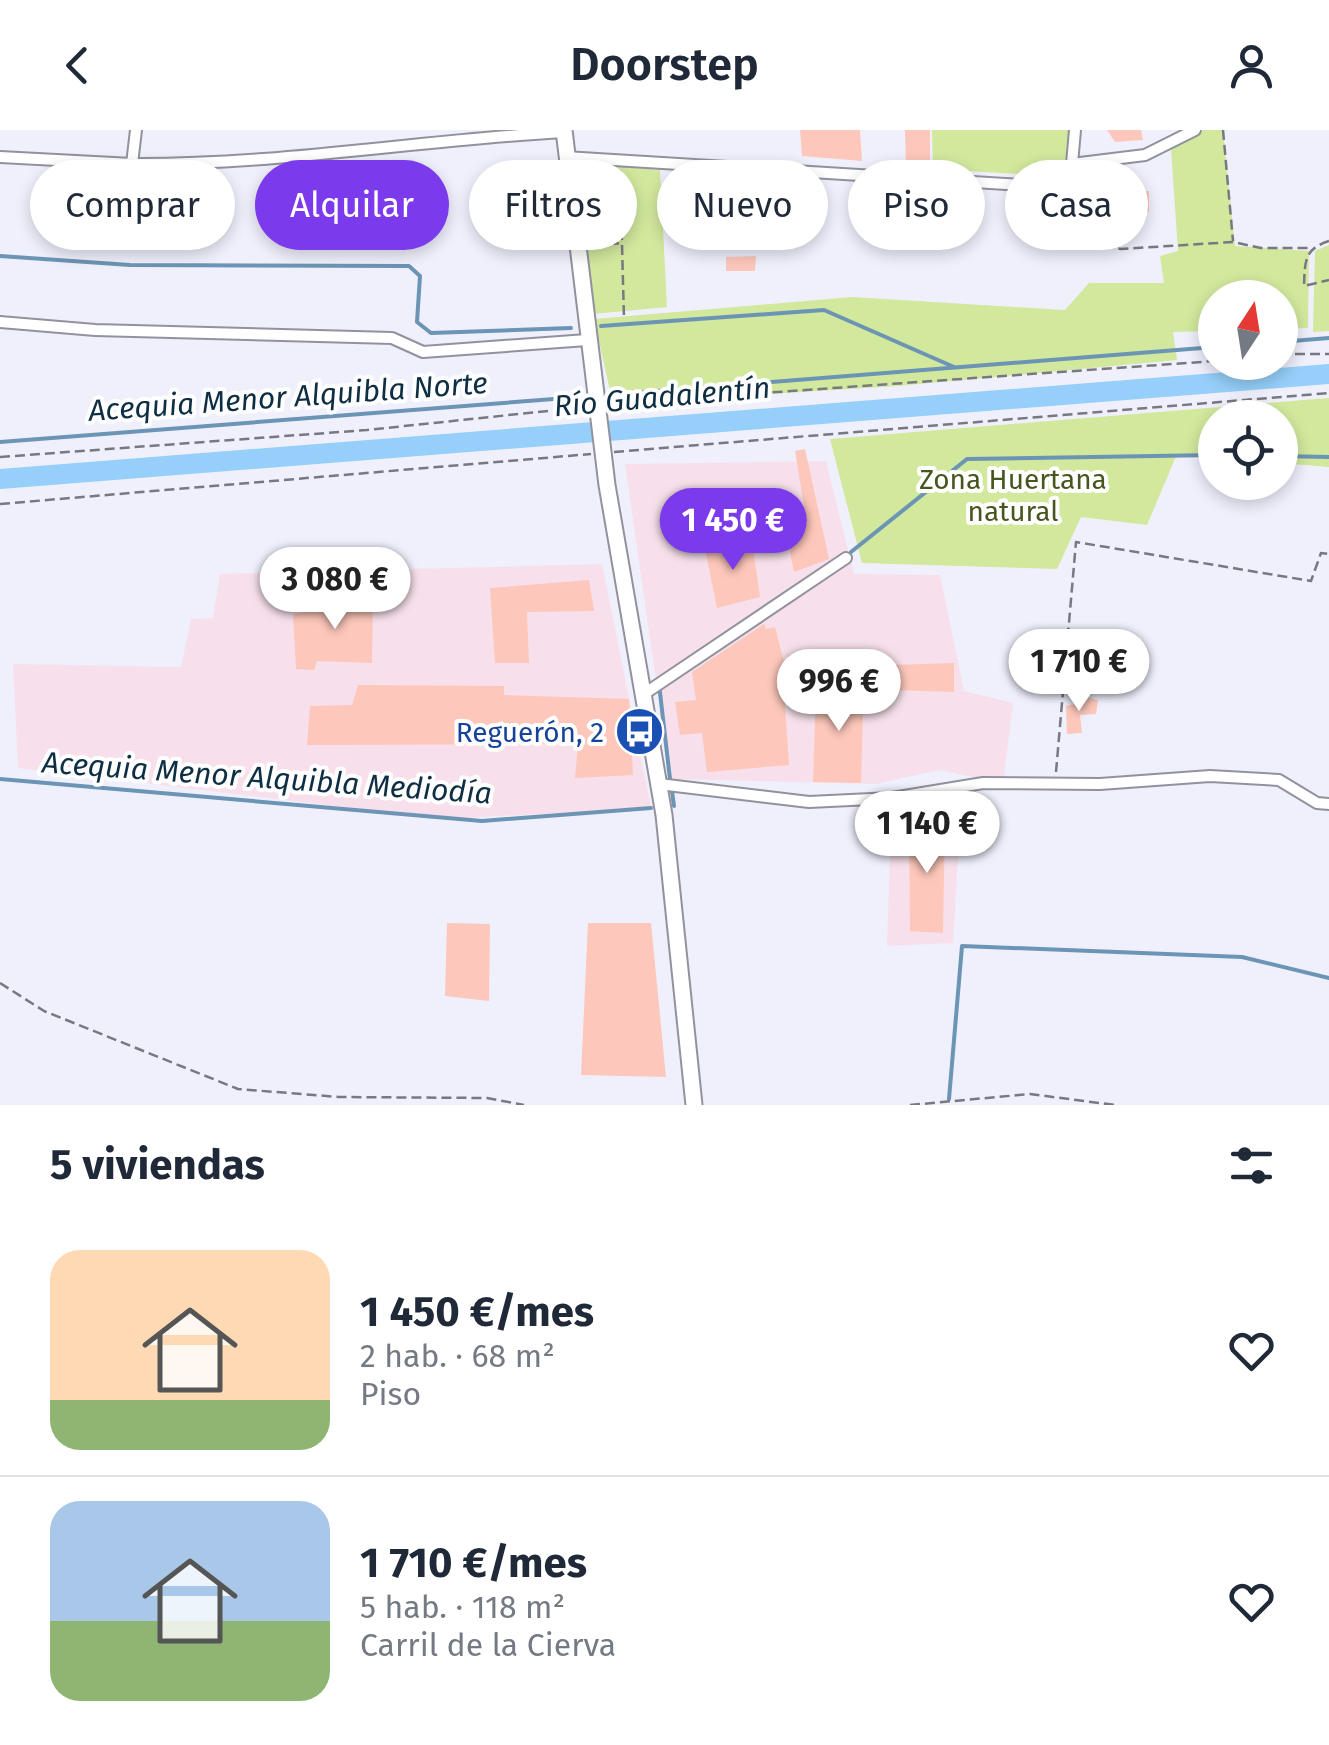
<!DOCTYPE html>
<html lang="es">
<meta charset="utf-8">
<style>
body{margin:0;font-family:"Fira Sans",sans-serif;background:#f6f6f7;color:#1f2937;height:100vh;display:flex;flex-direction:column;font-size:38px;white-space:nowrap}
*{box-sizing:border-box;margin:0}
p{font-size:32px;color:#747a83}
.icon{flex:none;width:55px;height:55px;fill:none;stroke:currentColor;stroke-width:2;stroke-linecap:round;stroke-linejoin:round}
.map{position:relative;height:975px;overflow:hidden}
.sheet{display:flex;flex-direction:column;background:#fff;flex:1}
.sheet>*{flex:none}
.top-card{position:absolute;left:30px;top:30px;width:1270px;height:90px;display:flex;gap:20px}
.needle{width:65px;rotate:12deg}
.buttons{position:absolute;left:1198px;top:150px;display:grid;gap:20px}
.buttons a{display:grid;place-items:center;width:100px;height:100px;border-radius:50%;background:#fff;box-shadow:0 5px 15px #0003;font-size:50px}
.price{position:absolute;translate:-50% -85px;padding:0 22px;border-radius:35px;background:#fff;color:#222;font-size:32px;line-height:65px;filter:drop-shadow(0 2px 5px #0008)}
.price::after{content:'';position:absolute;left:50%;top:60px;width:30px;height:22px;margin-left:-15px;background:inherit;clip-path:polygon(0 0,100% 0,50% 100%)}
.price.selected{background:#7c3aed;color:#fff}
ul{padding:0;list-style:none}
li{display:flex;align-items:center;gap:30px;height:250px;padding:0 50px}
li+li{border-top:2px solid #e0e1e3}
li span{display:grid;place-items:center;flex:none;width:280px;height:200px;border-radius:30px;color:#555}
li>.icon{margin-inline-start:auto}
span .icon{width:120px;height:120px;fill:#fffc;stroke-width:1}
li b{font-size:42px}
h2{display:flex;justify-content:space-between;align-items:center;height:120px;padding:0 50px;font-size:42px}
.tag{padding:0 35px;border-radius:45px;background:#fff;box-shadow:0 5px 15px #0003;font-size:35px;line-height:90px}
.tag.selected{background:#7c3aed;color:#fff}
header{display:flex;justify-content:space-between;align-items:center;height:130px;padding:0 50px;background:#fff;font-size:45px;font-weight:600}
.map>svg:first-child{display:block}
.industrial{fill:#f7e0eb}
.green{fill:#d1e89d}
.lines{fill:none;stroke-linecap:round;stroke-linejoin:round}
.stream{stroke:#6c94b4;stroke-width:4}
.river{stroke:#95cffa;stroke-width:20}
.building{fill:#fdc7bb}
.minor-casing{stroke:#91929d;stroke-width:14}
.secondary-casing{stroke:#91929d;stroke-width:19}
.path{stroke:#787880;stroke-width:2.5;stroke-dasharray:10 5;stroke-linecap:butt}
.minor{stroke:#fff;stroke-width:10}
.secondary{stroke:#fff;stroke-width:15}
.labels{text-anchor:middle;stroke-width:8;stroke-linejoin:round;paint-order:stroke}
.park-label{font-size:28px;fill:#47561e;stroke:#fefefe}
.transit-label{font-size:28px;fill:#164399;stroke:#fefefe;text-anchor:end}
.water-label{font-size:30px;font-style:italic;fill:#0e2e44;stroke:#fefefe}
</style>
<header><svg class="icon" aria-label="back" viewBox="0 0 24 24"><path d="M15 5l-7 7 7 7"/></svg>Doorstep<svg class="icon" aria-label="person" viewBox="0 0 24 24"><circle cx="12" cy="8" r="4"/><path d="M4 21q1-7 8-7t8 7"/></svg></header>
<div class="map">
<svg width="1329" height="975" viewBox="0 0 1329 975">
<rect width="100%" height="100%" fill="#eff0fc"/>
<g class="industrial">
<polygon points="826,331 854,444 940,445 964,561 1013,573 1003,653 939,640 876,654 670,649 625,334"/>
<polygon points="602,434 651,678 445,689 18,638 13,534 181,537 191,489 213,488 220,444"/>
<polygon points="962,656 953,813 887,816 892,668"/>
</g>
<g class="green">
<polygon points="932,0 1069,0 1068,29 1034,45 933,39"/>
<polygon points="1204,0 1223,0 1235,116 1309,121 1308,198 1280,199 1280,168 1215,168 1215,201 1173,202 1177,230 898,256 613,274 594,189 852,167 1065,180 1089,153 1164,153 1160,126 1178,121 1171,19"/>
<polygon points="575,33 660,40 667,177 593,184"/>
<polygon points="1329,115 1329,201 1313,202 1315,121"/>
<polygon points="1329,268 1329,337 1280,333 1280,288 1215,288 1215,327 1177,324 1147,395 1081,387 1057,439 862,433 830,309"/>
</g>
<g class="lines">
<g class="stream">
<polyline points="0,126 130,135 409,136 420,146 417,192 431,203 571,198"/>
<polyline points="601,196 824,180 954,237"/>
<polyline points="1280,212 1329,208"/>
<polyline points="606,265 1215,217"/>
<polyline points="0,312 580,267"/>
<polyline points="1280,326 1329,327"/>
<polyline points="851,422 967,329 1215,325"/>
<polyline points="659,554 670,649"/>
<polyline points="0,649 482,691 651,678"/>
<polyline points="672,661 674,676"/>
<polyline points="949,969 962,816 1242,827 1329,848"/>
</g>
<polyline class="river" points="0,349 1329,244"/>
</g>
<g class="building">
<polygon points="800,0 860,0 862,31 802,26"/>
<polygon points="905,0 930,0 930,35 906,38"/>
<polygon points="1107,0 1141,0 1143,10 1115,12"/>
<polygon points="671,42 704,44 705,70 690,68 692,89 671,90"/>
<polygon points="728,46 753,47 754,67 728,66"/>
<polygon points="772,58 789,60 787,86 774,86"/>
<polygon points="43,59 72,63 71,76 39,79"/>
<polygon points="1149,61 1149,82 1092,87 1091,63"/>
<polygon points="1067,62 1074,92 1057,93 1056,66"/>
<polygon points="756,126 755,141 726,141 726,127"/>
<polygon points="805,319 829,429 794,442 785,398 807,394 795,321"/>
<polygon points="752,411 760,467 717,478 705,419"/>
<polygon points="589,450 594,481 527,482 529,533 495,533 490,458"/>
<polygon points="314,467 373,467 372,533 317,531 314,540 296,539 293,484 314,481"/>
<polygon points="764,494 766,499 775,497 791,559 784,561 789,635 707,642 702,603 680,605 675,572 696,570 692,542"/>
<polygon points="954,533 954,562 892,560 892,535"/>
<polygon points="864,550 861,653 813,652 816,559 846,559 849,551"/>
<polygon points="358,555 504,556 504,565 629,569 633,645 575,648 578,614 307,615 310,576 352,575"/>
<polygon points="1086,567 1098,570 1096,584 1080,585 1082,603 1067,604 1066,576 1081,573"/>
<polygon points="945,691 943,803 910,801 909,693"/>
<polygon points="447,793 490,794 489,871 445,866"/>
<polygon points="588,793 651,793 666,947 581,945"/>
</g>
<g class="lines">
<defs>
<g id="minor">
<polyline points="0,27 132,34 136,0"/>
<polyline points="565,27 1056,57 1072,34 1075,0"/>
<path d="M132 34C280 35 418 10 564 2"/>
<polyline points="1072,34 1145,25 1195,0"/>
<polyline points="0,192 95,200 392,208 423,222 587,210"/>
<polyline points="644,564 846,428"/>
<polyline points="659,654 809,672 892,668 983,653 1100,654 1210,646 1279,650 1317,673 1329,674"/>
</g>
<polyline id="secondary" points="564,0 607,355 664,685 694,975"/>
</defs>
<use href="#minor" class="minor-casing"/>
<use href="#secondary" class="secondary-casing"/>
<g class="path">
<polyline points="1223,0 1233,111"/>
<polyline points="620,40 624,189"/>
<polyline points="1026,68 1030,104 1077,99 1079,110 1121,119 1233,112 1261,118 1311,118"/>
<path d="M1329 111C1304 119 1305 131 1304 156L1329 150"/>
<polyline points="594,115 621,113"/>
<polyline points="1280,224 1329,224"/>
<polyline points="608,274 1215,231"/>
<polyline points="614,322 1329,263"/>
<polyline points="0,327 367,300 585,277"/>
<polyline points="0,374 591,324"/>
<polyline points="1056,642 1076,412 1311,451 1321,423 1329,424"/>
<polyline points="0,853 44,881 238,959 339,967 487,968 524,975"/>
<polyline points="910,975 1030,964 1115,975"/>
</g>
<use href="#minor" class="minor"/>
<use href="#secondary" class="secondary"/>
</g>
<defs>
<symbol id="bus-disc" viewBox="-11 -11 22 22"><circle r="9.5" fill="#1a4fb4" stroke="#fefefe"/><path d="M-5-6H5V4H4V6H2V4H-2V6H-4V4H-5ZM-3.5-4V0h7V-4ZM-3.5 1.2v1.5H-2V1.2ZM2 1.2v1.5H3.5V1.2Z" fill="#fff"/></symbol>
</defs>
<g fill-rule="evenodd">
<use href="#bus-disc" x="612" y="574" width="55" height="55"/>
</g>
<g class="labels">
<g class="park-label">
<text x="1013" y="359">Zona Huertana<tspan x="1013" dy="32">natural</tspan></text>
</g>
<g class="transit-label">
<text x="604" y="612">Reguerón, 2</text>
</g>
<g class="water-label">
<text transform="translate(288 267) rotate(-4)" y="10">Acequia Menor Alquibla Norte</text>
<text transform="translate(662 267) rotate(-5)" y="10">Río Guadalentín</text>
<text transform="translate(267 648) rotate(4)" y="10">Acequia Menor Alquibla Mediodía</text>
</g>
</g>
</svg>
<div class="buttons">
<a><svg class="needle" viewBox="-14 -14 28 28"><path d="M0-13l5 13h-10z" fill="#e53935"/><path d="M0 13l5-13h-10z" fill="#747a83"/></svg></a>
<a><svg class="icon" aria-label="locate" viewBox="0 0 24 24"><circle cx="12" cy="12" r="6"/><path d="M12 2v4M12 18v4M2 12h4M18 12h4"/></svg></a>
</div>
<b class="price selected" style="left:733px;top:443px">1 450 €</b>
<b class="price" style="left:335px;top:502px">3 080 €</b>
<b class="price" style="left:1079px;top:584px">1 710 €</b>
<b class="price" style="left:839px;top:604px">996 €</b>
<b class="price" style="left:927px;top:746px">1 140 €</b>
<div class="top-card">
<a class="tag">Comprar</a>
<a class="tag selected">Alquilar</a>
<a class="tag">Filtros</a>
<a class="tag">Nuevo</a>
<a class="tag">Piso</a>
<a class="tag">Casa</a>
</div>
</div>
<section class="sheet">
<h2>5 viviendas<svg class="icon" aria-label="filters" viewBox="0 0 24 24"><path d="M4 7h16M4 17h16"/><circle cx="9" cy="7" r="2"/><circle cx="15" cy="17" r="2"/></svg></h2>
<ul>
<li><span style="background:linear-gradient(#ffd9b3 75%,#8fb573 0)"><svg class="icon" aria-label="home" viewBox="0 0 24 24"><path d="M3 11l9-7 9 7M6 9v11h12V9"/></svg></span><div><b>1 450 €/mes</b><p>2 hab. · 68 m²</p><p>Piso</p></div><svg class="icon" aria-label="heart" viewBox="0 0 24 24"><path d="M12 20l-8-8c-3-5 5-10 8-4 3-6 11-1 8 4z"/></svg></li>
<li><span style="background:linear-gradient(#a9c7e8 60%,#8fb573 0)"><svg class="icon" aria-label="home" viewBox="0 0 24 24"><path d="M3 11l9-7 9 7M6 9v11h12V9"/></svg></span><div><b>1 710 €/mes</b><p>5 hab. · 118 m²</p><p>Carril de la Cierva</p></div><svg class="icon" aria-label="heart" viewBox="0 0 24 24"><path d="M12 20l-8-8c-3-5 5-10 8-4 3-6 11-1 8 4z"/></svg></li>
</ul>
</section>
